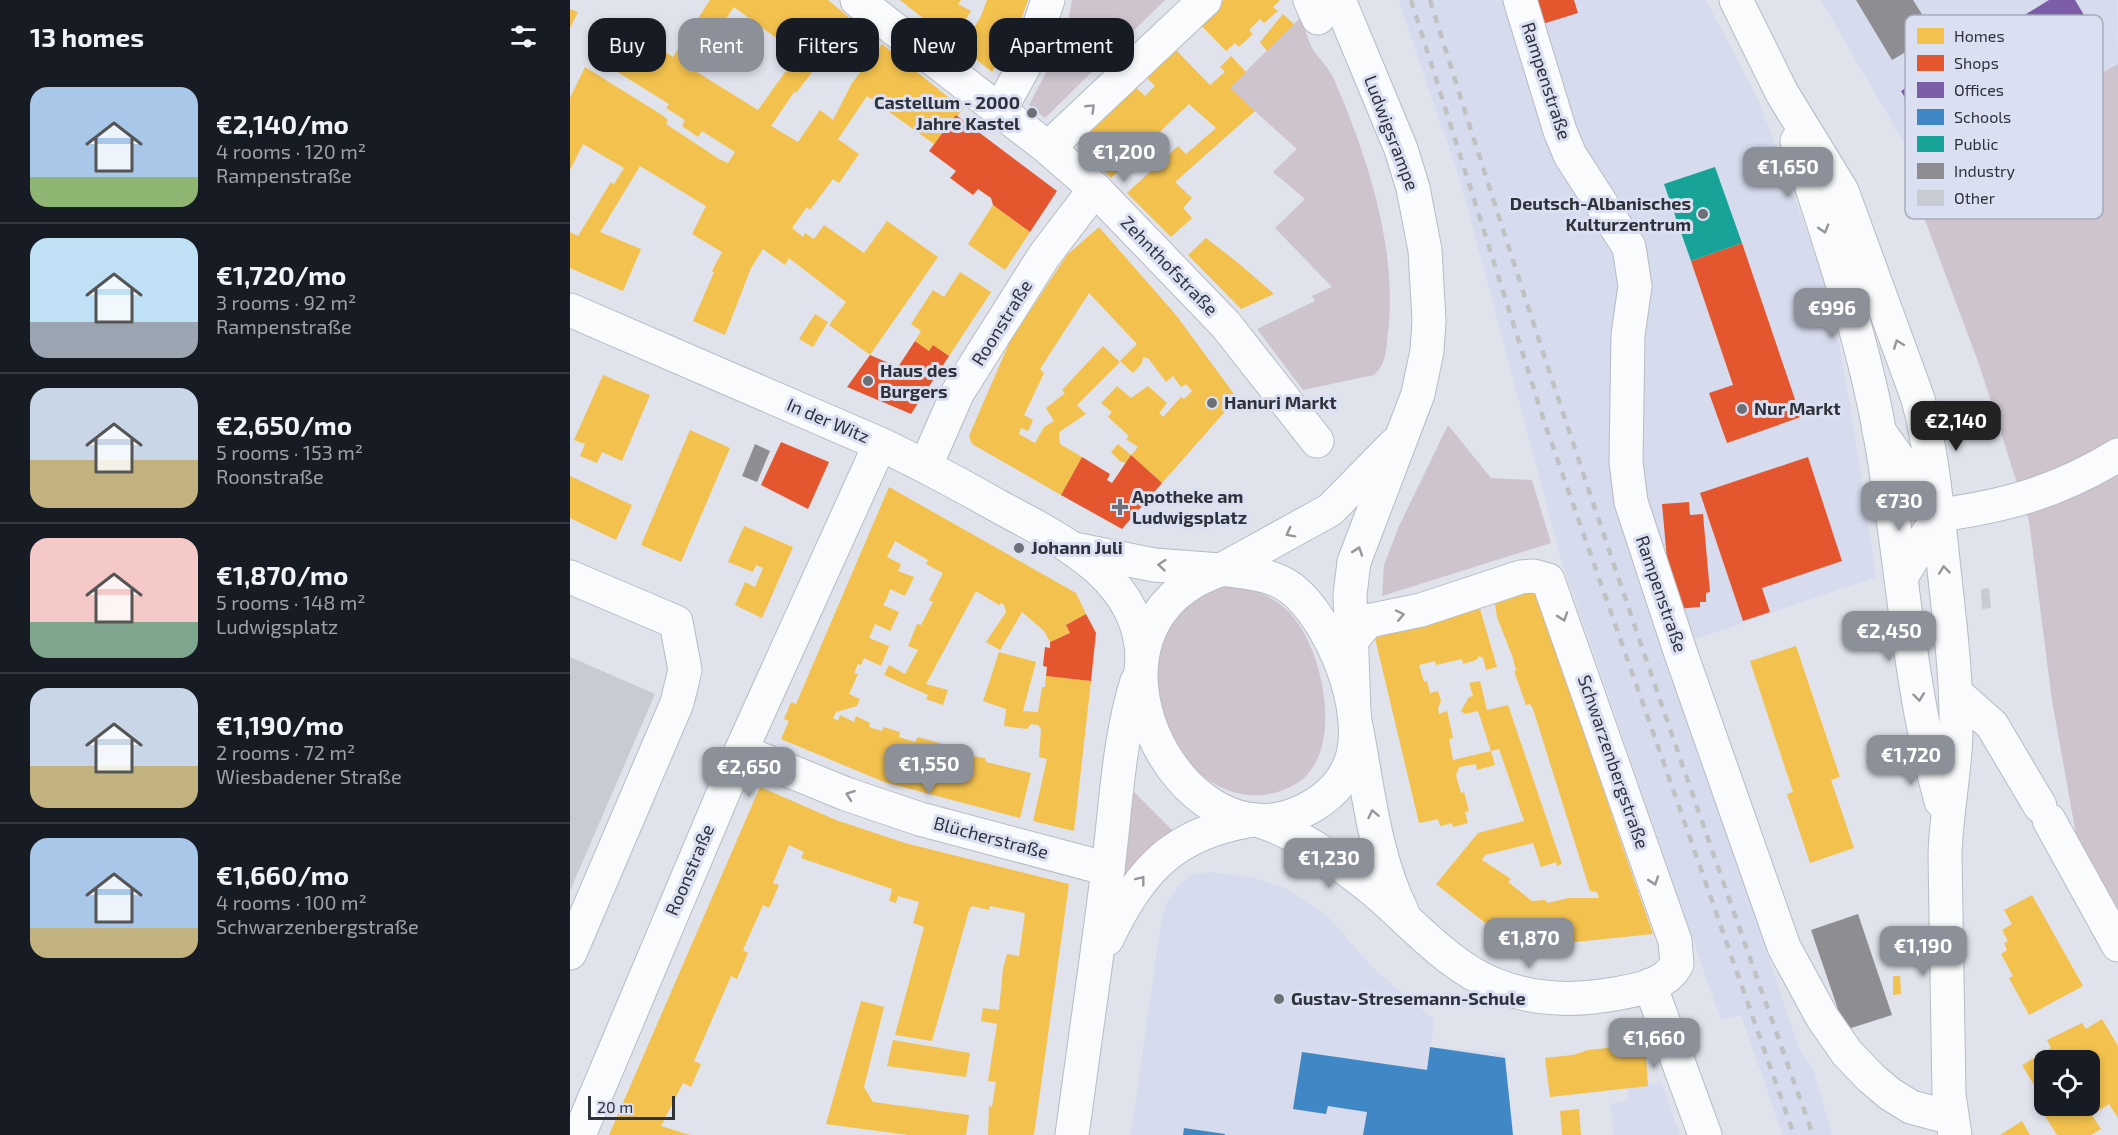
<!DOCTYPE html>
<meta charset="utf-8">
<style>
body{margin:0;font-family:"Exo 2",sans-serif;background:#20242c;color:#f1f3f6;height:100vh;display:flex;flex-direction:column;font-size:22px;white-space:nowrap}
*{box-sizing:border-box;margin:0}
p{font-size:20px;color:#9ea1a6}
.icon{flex:none;width:33px;height:33px;fill:none;stroke:currentColor;stroke-width:2;stroke-linecap:round;stroke-linejoin:round}
.map{position:relative;flex:1;overflow:hidden}
.sheet{display:flex;flex-direction:column;background:#171b24;width:570px}
.sheet>*{flex:none}
.guide{position:absolute;left:18px;top:18px;width:570px;height:54px;display:flex;gap:12px}
.controls{position:absolute;left:1464px;top:1050px;display:grid;gap:12px}
.controls a{display:grid;place-items:center;width:66px;height:66px;border-radius:12px;background:#171b24;box-shadow:0 3px 9px #0003;font-size:30px}
.scale{position:absolute;left:18px;bottom:15px;width:87px;box-sizing:border-box;padding-left:6px;border:3px solid #303239;border-top:0;font-size:16px;line-height:21px;white-space:nowrap;color:#303239;-webkit-text-stroke:4px #dae0f2;paint-order:stroke}
.price{position:absolute;translate:-50% -51px;padding:0 14px;border-radius:12px;background:#8c9099;color:#fff;font-size:20px;line-height:39px;filter:drop-shadow(0 2px 3px #0008)}
.price::after{content:'';position:absolute;left:50%;top:36px;width:18px;height:14px;margin-left:-9px;background:inherit;clip-path:polygon(0 0,100% 0,50% 100%)}
.price.selected{background:#222;color:#fff}
ul{padding:0;list-style:none}
li{display:flex;align-items:center;gap:18px;height:150px;padding:0 30px}
li+li{border-top:2px solid #363941}
li span{display:grid;place-items:center;flex:none;width:168px;height:120px;border-radius:18px;color:#555}
li>.icon{margin-inline-start:auto}
span .icon{width:72px;height:72px;fill:#fffc;stroke-width:1}
li b{font-size:26px}
h2{display:flex;justify-content:space-between;align-items:center;height:72px;padding:0 30px;font-size:26px}
.chip{padding:0 21px;border-radius:18px;background:#171b24;box-shadow:0 3px 9px #0003;font-size:21px;line-height:54px}
.chip.selected{background:#8c9099;color:#fff}
main{display:flex;flex:1;min-height:0}
.map>svg:first-child{display:block}
.built{fill:#d6dbed}
.green{fill:#cdc4ce}
.homes{fill:#f2c14e;fill-rule:evenodd}
.shops{fill:#e4572e}
.offices{fill:#7b5ea7}
.schools{fill:#3f88c5}
.public{fill:#17a398}
.industry{fill:#8d8d92}
.building{fill:#c7cbd2}
.lines{fill:none;stroke-linecap:round;stroke-linejoin:round}
.minor-casing{stroke:#b8bbc2;stroke-width:35}
.major-casing{stroke:#b8bbc2;stroke-width:35}
.minor{stroke:#fafbfc;stroke-width:33}
.major{stroke:#fafbfc;stroke-width:33}
.rail{stroke:#c0c1c3;stroke-width:4.5;stroke-dasharray:8 8;stroke-linecap:butt}
.oneway{stroke:#95969a}
.poi-dot{fill:#6e7078;stroke:#dae0f2;stroke-width:2}
.labels{text-anchor:middle;stroke-width:6;stroke-linejoin:round;paint-order:stroke}
.street-label{font-size:18px;fill:#303239;stroke:#dae0f2}
.poi-label{font-size:18px;font-weight:bold;fill:#303239;stroke:#dae0f2;text-anchor:start}
.key{fill:#dae0f2;stroke:#a7acba;stroke-width:1.5}
.key-label{font-size:16px;fill:#303239}
</style>
<main>
<section class="sheet">
<h2>13 homes<svg class="icon" aria-label="filters" viewBox="0 0 24 24"><path d="M4 7h16M4 17h16"/><circle cx="9" cy="7" r="2"/><circle cx="15" cy="17" r="2"/></svg></h2>
<ul>
<li><span style="background:linear-gradient(#a9c7e8 75%,#8fb573 0)"><svg class="icon" aria-label="home" viewBox="0 0 24 24"><path d="M3 11l9-7 9 7M6 9v11h12V9"/></svg></span><div><b>€2,140/mo</b><p>4 rooms · 120 m²</p><p>Rampenstraße</p></div></li>
<li><span style="background:linear-gradient(#bfe0f5 70%,#9aa5b1 0)"><svg class="icon" aria-label="home" viewBox="0 0 24 24"><path d="M3 11l9-7 9 7M6 9v11h12V9"/></svg></span><div><b>€1,720/mo</b><p>3 rooms · 92 m²</p><p>Rampenstraße</p></div></li>
<li><span style="background:linear-gradient(#c9d6e8 60%,#c2b280 0)"><svg class="icon" aria-label="home" viewBox="0 0 24 24"><path d="M3 11l9-7 9 7M6 9v11h12V9"/></svg></span><div><b>€2,650/mo</b><p>5 rooms · 153 m²</p><p>Roonstraße</p></div></li>
<li><span style="background:linear-gradient(#f6c9c9 70%,#7fa58c 0)"><svg class="icon" aria-label="home" viewBox="0 0 24 24"><path d="M3 11l9-7 9 7M6 9v11h12V9"/></svg></span><div><b>€1,870/mo</b><p>5 rooms · 148 m²</p><p>Ludwigsplatz</p></div></li>
<li><span style="background:linear-gradient(#c9d6e8 65%,#c2b280 0)"><svg class="icon" aria-label="home" viewBox="0 0 24 24"><path d="M3 11l9-7 9 7M6 9v11h12V9"/></svg></span><div><b>€1,190/mo</b><p>2 rooms · 72 m²</p><p>Wiesbadener Straße</p></div></li>
<li><span style="background:linear-gradient(#a9c7e8 75%,#c2b280 0)"><svg class="icon" aria-label="home" viewBox="0 0 24 24"><path d="M3 11l9-7 9 7M6 9v11h12V9"/></svg></span><div><b>€1,660/mo</b><p>4 rooms · 100 m²</p><p>Schwarzenbergstraße</p></div></li>
</ul>
</section>
<div class="map">
<svg width="1548" height="1135" viewBox="0 0 1548 1135">
<rect width="100%" height="100%" fill="#e0e3ec"/>
<g class="built">
<polygon points="829,0 1136,0 1189,101 1261,298 1283,423 1306,577 1099,648 1213,1002 1230,1051 1243,1068 1262,1135 1213,1135 1171,1015 1151,1020 991,559 892,187"/>
<polygon points="1251,0 1547,0 1548,64 1352,174"/>
<polygon points="639,872 685,878 714,888 740,903 759,918 806,971 864,1019 861,1047 935,1053 943,1135 561,1135 592,916 598,900 609,885 621,875"/>
<polygon points="1091,1082 1110,1135 1044,1135 1040,1104 1059,1100 1057,1088"/>
</g>
<g class="green">
<polygon points="502,0 595,0 475,118 459,105 495,36"/>
<path d="M731 17C735 28 738 42 744 51 750 60 758 67 763 77 797 155 828 248 818 333 816 349 817 363 804 375L733 390 687 329 745 301 742 296 762 287 705 228 735 199 703 172 727 149 659 88Z"/>
<polygon points="1548,64 1548,945 1516,890 1482,701 1459,521 1410,367 1339,177 1352,174"/>
<polygon points="878,425 921,478 962,480 981,543 812,596 814,565 829,526"/>
<path d="M668 585C688 591 704 597 719 612 754 648 777 756 724 785 660 820 598 760 585 698 582 688 586 673 587 662 589 648 592 630 602 619 606 614 614 610 619 605 639 590 643 587 668 585Z"/>
<polygon points="556,784 606,834 559,886 545,881"/>
</g>
<g class="homes">
<path d="M140 0H258L298 33 274 59 261 48 226 93 224 92 201 126 228 142 250 110 263 120 282 83 312 44 393 109 364 144 297 96 268 139 289 154 269 183 263 179 240 210 237 207 222 228 233 237 235 233 244 239 254 225 294 253 317 221 368 257 300 355 259 325 276 302 219 258 215 265 193 249 181 268 155 335 123 321 144 272 142 271 152 252 122 234 136 206 70 166 30 232 71 249 53 291 0 268V232L8 236 41 182 44 184 54 168 13 144 0 170V98L15 67 92 115 98 120 96 124 149 159 158 163 165 152 132 131 128 137 112 126 115 120 96 108 99 104 20 55 40 17 103 57ZM164 7 228 54 188 110 122 69Z"/>
<polygon points="330,0 391,0 388,4 401,11 382,41"/>
<polygon points="417,0 458,0 446,34 422,72 392,48 411,16"/>
<polygon points="654,0 710,0 703,7 708,11 694,23 690,19 679,30 683,34 669,47 665,43 656,51 629,23"/>
<polygon points="0,9 8,12 0,28"/>
<polygon points="713,14 724,24 697,51 690,42"/>
<polygon points="604,48 640,85 655,72 650,67 661,56 676,72 660,88 685,111 605,182 622,198 613,208 622,218 601,237 557,193 608,146 616,154 646,128 619,104 541,178 507,141 564,86 575,96 585,86 575,76"/>
<polygon points="423,205 460,232 435,270 398,244"/>
<polygon points="529,227 606,315 667,398 592,483 561,455 556,463 550,461 541,452 548,444 561,455 568,447 556,439 559,436 538,417 542,412 531,403 547,386 561,398 578,386 597,403 589,413 593,417 611,397 614,399 622,391 616,384 611,387 603,376 596,382 578,358 573,357 572,363 563,373 550,361 567,344 519,293 470,369 474,373 454,415 463,420 458,431 451,428 449,434 465,443 474,427 484,421 476,408 495,393 492,390 533,346 550,362 507,405 516,414 489,432 490,444 512,457 491,495 402,444 399,436 440,341 497,255"/>
<polygon points="636,238 667,262 704,294 671,309 618,255"/>
<polygon points="390,272 421,292 379,356 363,345 359,351 345,341 351,331 341,324 363,290 374,297"/>
<polygon points="245,314 258,322 243,347 229,339"/>
<polygon points="33,375 80,395 52,461 32,452 27,463 10,456 15,444 4,440"/>
<polygon points="120,430 160,448 111,562 71,545"/>
<polygon points="0,476 62,505 46,540 0,518"/>
<polygon points="319,487 506,593 516,614 496,625 500,633 480,642 474,631 452,612 430,650 416,642 436,612 434,605 431,603 429,605 406,591 356,684 378,690 373,705 356,699 358,695 314,675 319,665 335,674 348,650 338,646 347,624 351,625 363,602 359,600 373,573 356,564 358,560 325,541 317,557 331,564 328,571 344,577 335,596 320,589 317,598 313,605 329,612 320,631 305,624 299,638 319,646 311,666 294,658 291,665 288,664 284,673 288,674 279,694 290,699 287,706 266,712 263,718 268,721 270,715 284,722 286,716 300,723 299,727 312,731 314,727 330,732 329,737 345,742 348,737 377,745 378,752 415,758 416,762 461,773 450,818 314,782 211,739 219,721 214,719 221,702 226,704"/>
<polygon points="174,526 223,547 192,618 165,605 175,582 185,587 193,568 186,565 183,572 158,562"/>
<polygon points="965,590 1063,877 1083,934 947,948 866,884 908,833 954,821 929,749 921,751 925,765 907,770 906,764 889,767 886,775 891,793 894,792 899,811 895,812 898,823 883,827 882,823 870,826 868,819 849,823 805,638 910,609 927,667 916,670 913,658 909,656 906,660 893,664 892,659 866,665 865,661 849,665 854,682 857,681 860,693 868,691 871,701 868,708 869,714 877,711 883,738 879,739 883,760 921,751 908,711 895,714 891,711 899,697 903,696 899,683 910,681 917,710 938,705 992,864 987,866 986,862 971,867 963,843 915,855 912,860 941,879 938,882 962,901 975,900 978,903 998,898 1029,898 1027,892 1020,891 963,709 960,704 956,705 944,671 946,671 943,658 927,617 925,604"/>
<polygon points="1226,646 1270,777 1261,780 1284,848 1240,863 1217,794 1223,792 1180,661"/>
<polygon points="429,652 466,662 453,711 468,712 472,687 475,687 476,676 521,681 504,831 463,821 477,759 469,757 471,729 468,725 461,724 457,729 434,726 436,709 413,701"/>
<polygon points="190,787 266,820 335,843 499,884 464,1135 418,1135 419,1106 422,1107 426,1082 418,1081 427,1024 411,1021 413,1008 429,1010 433,969 437,954 449,956 455,913 420,906 419,910 402,906 399,910 362,1041 325,1035 354,927 343,923 349,902 328,896 326,903 319,901 322,889 231,858 234,852 219,845 203,883 209,885 199,908 193,905 173,950 178,953 167,979 161,976 124,1061 131,1064 121,1087 113,1083 91,1126 120,1135 39,1135"/>
<polygon points="1462,895 1513,986 1459,1015 1439,978 1443,976 1431,954 1437,950 1434,943 1438,941 1432,930 1442,924 1434,910"/>
<polygon points="1323,976 1330,976 1331,994 1323,995"/>
<polygon points="291,1001 314,1007 294,1087 303,1102 399,1115 396,1135 338,1135 256,1124"/>
<polygon points="1532,1019 1548,1046 1548,1118 1539,1104 1522,1115 1531,1129 1521,1135 1487,1135 1470,1108 1491,1106 1496,1115 1512,1106 1520,1106 1520,1060 1474,1060 1474,1085 1467,1090 1452,1065 1481,1048 1477,1040 1512,1023 1516,1029"/>
<polygon points="323,1040 400,1053 396,1077 317,1066"/>
<polygon points="1075,1044 1078,1086 980,1097 975,1058 1003,1055 1018,1050"/>
<polygon points="1009,1109 1011,1135 992,1135 990,1111"/>
<polygon points="1452,1121 1460,1135 1430,1135"/>
</g>
<g class="shops">
<polygon points="957,0 1004,0 1008,13 966,26"/>
<polygon points="386,115 487,191 460,232 423,205 421,198 408,189 403,195 380,178 386,171 359,151"/>
<polygon points="1172,243 1231,417 1157,443 1139,393 1163,385 1121,261"/>
<polygon points="345,341 359,351 363,345 379,356 341,414 277,387 300,355 328,367"/>
<polygon points="211,442 259,462 238,509 191,485"/>
<polygon points="561,455 592,483 552,529 491,495 512,457 540,474 537,480 542,483"/>
<polygon points="1238,457 1272,561 1192,588 1200,612 1173,621 1130,493"/>
<polygon points="1119,502 1120,515 1133,514 1140,592 1136,593 1136,602 1130,602 1130,607 1106,609 1101,604 1092,504"/>
<polygon points="516,614 526,633 521,681 476,676 477,667 473,666 475,647 480,648 480,642 500,633 496,625"/>
</g>
<polygon class="offices" points="1479,0 1505,0 1532,45 1366,151 1331,91"/>
<g class="schools">
<polygon points="860,1047 935,1058 943,1135 793,1135 797,1112 758,1106 756,1114 723,1109 732,1052 857,1070"/>
<polygon points="614,1128 655,1134 655,1135 613,1135"/>
</g>
<polygon class="public" points="1145,167 1172,243 1121,261 1094,184"/>
<g class="industry">
<polygon points="1286,0 1343,0 1365,35 1322,60"/>
<polygon points="185,444 200,451 187,482 172,476"/>
<polygon points="1288,914 1322,1015 1275,1030 1241,930"/>
</g>
<g class="building">
<polygon points="1419,588 1421,608 1412,609 1411,589"/>
<polygon points="0,657 85,694 0,891"/>
</g>
<g class="lines">
<defs>
<g id="minor">
<polyline points="287,0 478,148 525,189 656,325 747,441"/>
<polyline points="740,0 748,18"/>
<polyline points="950,0 990,131 1000,155 1059,247 1065,286 1058,335 1056,462 1061,502 1110,651 1214,947 1252,1017 1277,1053 1301,1078 1320,1094 1341,1107 1382,1118"/>
<polyline points="430,110 458,59 478,0"/>
<polyline points="478,148 635,0"/>
<polyline points="1309,431 1369,515"/>
<polyline points="356,465 388,392 474,256 525,189"/>
<path d="M1369 515C1437 506 1489 491 1548 455"/>
<polyline points="1332,576 1369,515"/>
<polyline points="0,577 106,622 115,670 107,703 0,953"/>
<polyline points="1386,693 1422,725 1470,806"/>
<path d="M786 726C798 787 804 855 832 911"/>
<polyline points="171,751 276,794 350,819 538,869"/>
<polyline points="1479,820 1548,945"/>
<path d="M690 821C730 834 769 862 802 889 842 922 878 967 928 986 965 1000 1006 1001 1044 994 1068 990 1095 986 1107 964L1105 941 978 580 964 576 951 577 851 610 798 621 781 641"/>
<polyline points="1080,985 1135,1135"/>
<polyline points="9,1135 171,751 310,444"/>
</g>
<g id="major">
<polyline points="769,0 831,149 843,188 855,250 859,321 857,351 848,394 784,562 780,595 784,713"/>
<path d="M1166 0 1212 93 1272 191 1348 399C1362 452 1367 505 1373 560 1379 617 1387 675 1386 733 1385 774 1376 814 1375 855L1379 1095 1385 1135"/>
<path d="M1227 141C1257 236 1291 331 1309 429 1332 552 1337 680 1371 801"/>
<path d="M0 310 310 444C350 463 389 484 428 506 489 539 571 577 572 658"/>
<polyline points="509,550 584,565 650,570"/>
<path d="M653 569C677 573 703 574 722 589 761 620 797 709 782 758 775 782 757 799 735 810 609 874 484 623 653 569Z"/>
<polyline points="653,569 760,510 824,445"/>
<path d="M537 939C570 869 605 832 684 820"/>
<path d="M502 1135C514 1046 527 958 538 869 546 806 548 742 567 681"/>
</g>
</defs>
<use href="#minor" class="minor-casing"/>
<use href="#major" class="major-casing"/>
<use href="#minor" class="minor"/>
<use href="#major" class="major"/>
<g class="rail">
<polyline points="841,0 975,424 1224,1135"/>
<path d="M860 0C979 381 1108 759 1243 1135"/>
</g>
</g>
<defs><path id="oneway-chevron" d="M-2-3.5L2.5 0L-2 3.5" fill="none" stroke-width="1.6" stroke-linecap="round" stroke-linejoin="round" transform="scale(1.5)"/></defs>
<g class="oneway">
<use href="#oneway-chevron" transform="translate(521 108) rotate(-44)"/>
<use href="#oneway-chevron" transform="translate(1254 229) rotate(73)"/>
<use href="#oneway-chevron" transform="translate(1328 344) rotate(-111)"/>
<use href="#oneway-chevron" transform="translate(720 533) rotate(153)"/>
<use href="#oneway-chevron" transform="translate(788 551) rotate(-71)"/>
<use href="#oneway-chevron" transform="translate(592 565) rotate(-175)"/>
<use href="#oneway-chevron" transform="translate(1374 570) rotate(-96)"/>
<use href="#oneway-chevron" transform="translate(830 615) rotate(-12)"/>
<use href="#oneway-chevron" transform="translate(993 617) rotate(71)"/>
<use href="#oneway-chevron" transform="translate(1349 697) rotate(83)"/>
<use href="#oneway-chevron" transform="translate(280 795) rotate(-160)"/>
<use href="#oneway-chevron" transform="translate(803 814) rotate(-102)"/>
<use href="#oneway-chevron" transform="translate(571 880) rotate(-52)"/>
<use href="#oneway-chevron" transform="translate(1084 881) rotate(71)"/>
</g>
<g class="poi-dot">
<circle cx="462" cy="113" r="6"/>
<circle cx="1133" cy="214" r="6"/>
<circle cx="298" cy="381" r="6"/>
<circle cx="642" cy="403" r="6"/>
<circle cx="1172" cy="409" r="6"/>
<path d="M547 498h6v6h6v6h-6v6h-6v-6h-6v-6h6z"/>
<circle cx="449" cy="548" r="6"/>
<circle cx="709" cy="999" r="6"/>
</g>
<g class="labels">
<g class="street-label">
<text transform="translate(976 81) rotate(72)" y="6">Rampenstraße</text>
<text transform="translate(821 133) rotate(69)" y="6">Ludwigsrampe</text>
<text transform="translate(599 266) rotate(46)" y="6">Zehnthofstraße</text>
<text transform="translate(432 323) rotate(-58)" y="6">Roonstraße</text>
<text transform="translate(258 421) rotate(23)" y="6">In der Witz</text>
<text transform="translate(1091 594) rotate(71)" y="6">Rampenstraße</text>
<text transform="translate(1043 762) rotate(71)" y="6">Schwarzenbergstraße</text>
<text transform="translate(421 838) rotate(15)" y="6">Blücherstraße</text>
<text transform="translate(120 870) rotate(-67)" y="6">Roonstraße</text>
</g>
<g class="poi-label">
<text x="450" y="109" text-anchor="end">Castellum - 2000<tspan x="450" dy="21">Jahre Kastel</tspan></text>
<text x="1121" y="210" text-anchor="end">Deutsch-Albanisches<tspan x="1121" dy="21">Kulturzentrum</tspan></text>
<text x="310" y="377">Haus des<tspan x="310" dy="21">Burgers</tspan></text>
<text x="654" y="409">Hanuri Markt</text>
<text x="1184" y="415">Nur Markt</text>
<text x="562" y="503">Apotheke am<tspan x="562" dy="21">Ludwigsplatz</tspan></text>
<text x="461" y="554">Johann Juli</text>
<text x="721" y="1005">Gustav-Stresemann-Schule</text>
</g>
</g>
<rect x="1335" y="15" width="198" height="204" rx="9" class="key"/>
<rect x="1347" y="28" width="27" height="16" fill="#f2c14e"/>
<rect x="1347" y="55" width="27" height="16" fill="#e4572e"/>
<rect x="1347" y="82" width="27" height="16" fill="#7b5ea7"/>
<rect x="1347" y="109" width="27" height="16" fill="#3f88c5"/>
<rect x="1347" y="136" width="27" height="16" fill="#17a398"/>
<rect x="1347" y="163" width="27" height="16" fill="#8d8d92"/>
<rect x="1347" y="190" width="27" height="16" fill="#c7cbd2"/>
<g class="key-label">
<text x="1384" y="42">Homes</text>
<text x="1384" y="69">Shops</text>
<text x="1384" y="96">Offices</text>
<text x="1384" y="123">Schools</text>
<text x="1384" y="150">Public</text>
<text x="1384" y="177">Industry</text>
<text x="1384" y="204">Other</text>
</g>
</svg>
<div class="controls">
<a><svg class="icon" aria-label="locate" viewBox="0 0 24 24"><circle cx="12" cy="12" r="6"/><path d="M12 2v4M12 18v4M2 12h4M18 12h4"/></svg></a>
</div>
<div class="scale">20 m</div>
<b class="price" style="left:554px;top:183px">€1,200</b>
<b class="price" style="left:1218px;top:198px">€1,650</b>
<b class="price" style="left:1262px;top:339px">€996</b>
<b class="price selected" style="left:1386px;top:452px">€2,140</b>
<b class="price" style="left:1329px;top:532px">€730</b>
<b class="price" style="left:1319px;top:662px">€2,450</b>
<b class="price" style="left:1341px;top:786px">€1,720</b>
<b class="price" style="left:359px;top:795px">€1,550</b>
<b class="price" style="left:179px;top:798px">€2,650</b>
<b class="price" style="left:759px;top:889px">€1,230</b>
<b class="price" style="left:959px;top:969px">€1,870</b>
<b class="price" style="left:1353px;top:977px">€1,190</b>
<b class="price" style="left:1084px;top:1069px">€1,660</b>
<div class="guide">
<a class="chip">Buy</a>
<a class="chip selected">Rent</a>
<a class="chip">Filters</a>
<a class="chip">New</a>
<a class="chip">Apartment</a>
</div>
</div>
</main>
